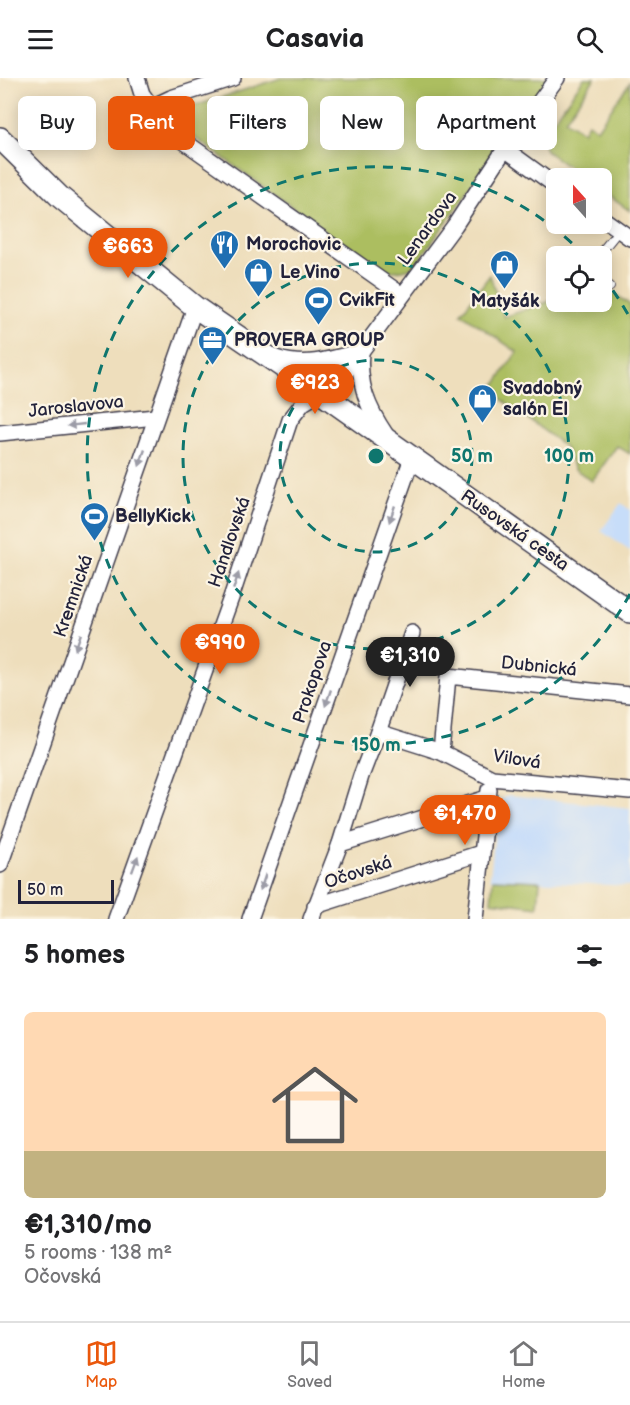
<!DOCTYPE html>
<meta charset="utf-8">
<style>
body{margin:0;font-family:"Balsamiq Sans",sans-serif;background:#f6f6f6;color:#202124;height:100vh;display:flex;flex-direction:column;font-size:22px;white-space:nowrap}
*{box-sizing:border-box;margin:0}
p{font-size:20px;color:#757577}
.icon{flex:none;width:33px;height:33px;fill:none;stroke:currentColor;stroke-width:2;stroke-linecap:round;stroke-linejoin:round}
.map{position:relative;height:841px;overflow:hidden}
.details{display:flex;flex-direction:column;background:#fff;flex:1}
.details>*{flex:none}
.hud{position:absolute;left:18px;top:18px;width:594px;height:54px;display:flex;gap:12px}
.needle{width:39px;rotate:339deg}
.fabs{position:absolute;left:546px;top:90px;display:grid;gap:12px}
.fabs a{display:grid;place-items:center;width:66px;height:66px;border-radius:9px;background:#fff;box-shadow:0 3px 15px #0003;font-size:30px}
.scale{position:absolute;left:18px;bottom:15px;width:96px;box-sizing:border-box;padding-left:6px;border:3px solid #22223b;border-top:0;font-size:16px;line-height:21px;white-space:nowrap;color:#22223b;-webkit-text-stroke:4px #fcf5e5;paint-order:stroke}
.price{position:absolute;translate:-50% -51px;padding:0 14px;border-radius:21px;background:#ea580c;color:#fff;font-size:20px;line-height:39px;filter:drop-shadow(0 2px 3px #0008)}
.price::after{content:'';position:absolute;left:50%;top:36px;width:18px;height:14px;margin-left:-9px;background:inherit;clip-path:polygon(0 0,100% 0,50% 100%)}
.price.active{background:#222;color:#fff}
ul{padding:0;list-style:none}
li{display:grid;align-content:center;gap:12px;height:318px;padding:0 24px}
li span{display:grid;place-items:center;height:186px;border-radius:9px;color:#555}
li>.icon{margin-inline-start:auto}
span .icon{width:108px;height:108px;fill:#fffc;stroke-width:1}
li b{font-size:26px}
h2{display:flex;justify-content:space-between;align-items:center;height:72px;padding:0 24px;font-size:26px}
.tag{padding:0 21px;border-radius:9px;background:#fff;box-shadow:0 3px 15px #0003;font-size:21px;line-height:54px}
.tag.active{background:#ea580c;color:#fff}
header{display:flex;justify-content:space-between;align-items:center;height:78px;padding:0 24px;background:#fff;font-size:27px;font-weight:700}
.dock{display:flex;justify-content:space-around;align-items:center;height:84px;border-top:2px solid #e0e0e0;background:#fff;font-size:16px;color:#757577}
.dock a{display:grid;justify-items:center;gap:3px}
.dock .active{color:#ea580c}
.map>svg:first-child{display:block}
.built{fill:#c7ddf9}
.green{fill:#acbe61;stroke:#67704e;stroke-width:1.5}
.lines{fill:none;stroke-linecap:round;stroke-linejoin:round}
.lane-casing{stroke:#413e4e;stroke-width:10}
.street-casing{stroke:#413e4e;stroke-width:18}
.secondary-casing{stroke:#413e4e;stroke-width:24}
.lane{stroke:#fff;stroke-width:8}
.street{stroke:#fff;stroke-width:15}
.secondary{stroke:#fff;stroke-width:21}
.oneway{fill:#9c9ca7}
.ring{fill:none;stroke:#0f766e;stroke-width:3;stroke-dasharray:10 8}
.labels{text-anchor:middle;stroke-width:4.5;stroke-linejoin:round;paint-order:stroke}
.street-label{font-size:18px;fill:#22223b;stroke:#fcf5e5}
.poi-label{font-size:18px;font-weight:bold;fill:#22223b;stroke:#fcf5e5;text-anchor:start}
.centre{fill:#0f766e;stroke:#fcf5e5;stroke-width:3}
.ring-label{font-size:18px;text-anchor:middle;font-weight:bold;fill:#0f766e;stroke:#fcf5e5;stroke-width:4.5;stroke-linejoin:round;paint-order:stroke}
</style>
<header><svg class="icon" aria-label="menu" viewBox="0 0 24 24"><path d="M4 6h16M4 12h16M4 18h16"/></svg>Casavia<svg class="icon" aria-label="search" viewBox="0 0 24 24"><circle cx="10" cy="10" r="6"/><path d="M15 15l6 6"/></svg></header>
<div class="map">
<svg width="630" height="841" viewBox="0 0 630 841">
<rect width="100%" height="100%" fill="#fcf5e5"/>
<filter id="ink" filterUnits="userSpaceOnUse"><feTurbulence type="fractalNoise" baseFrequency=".0167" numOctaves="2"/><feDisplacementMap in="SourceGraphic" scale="12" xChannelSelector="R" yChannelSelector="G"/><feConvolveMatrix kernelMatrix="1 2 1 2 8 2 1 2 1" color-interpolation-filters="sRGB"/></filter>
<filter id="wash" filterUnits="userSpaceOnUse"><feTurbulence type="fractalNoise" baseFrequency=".008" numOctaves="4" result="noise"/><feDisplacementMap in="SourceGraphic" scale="24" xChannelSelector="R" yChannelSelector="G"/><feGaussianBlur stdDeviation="1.35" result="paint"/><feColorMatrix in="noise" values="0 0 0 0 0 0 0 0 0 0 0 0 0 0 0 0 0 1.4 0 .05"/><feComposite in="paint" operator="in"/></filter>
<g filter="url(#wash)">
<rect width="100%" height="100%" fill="#eedebc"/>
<g class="built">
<polygon points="621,425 630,432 630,473 601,453"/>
<polygon points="508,717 630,730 630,808 490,801 498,724"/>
</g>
<g class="green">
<path d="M281 0H550L414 189C397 194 388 195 373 187L180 49C176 36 179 27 191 19L195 28Z"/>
<polygon points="584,0 595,0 565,42 583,54 588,45 597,51 630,4 630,133 602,113 602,100 584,100 547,74 544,68 543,57"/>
<polygon points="490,197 504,239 556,221 556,224 602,224 602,220 608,211 630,227 630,376 617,368 592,403 575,391 564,368 491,313 517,274 461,235"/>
<polygon points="493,801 540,803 538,829 491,823"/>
</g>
</g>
<g filter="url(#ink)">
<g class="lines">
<defs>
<g id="lane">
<polyline points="598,178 619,152"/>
<polyline points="602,202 610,209"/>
</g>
<g id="street">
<polyline points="137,0 142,16 168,52 402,217"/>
<polyline points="152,29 171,20 233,0"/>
<polyline points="505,71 556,108"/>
<polyline points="602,140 630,160"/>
<path d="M361 273C358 306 367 329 386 357"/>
<path d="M276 280C306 290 332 281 361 273"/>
<polyline points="0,355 155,339"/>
<polyline points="378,654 412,555"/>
<polyline points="441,674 448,598 630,617"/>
<polyline points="340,766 487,720"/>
<polyline points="0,787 195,229"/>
<polyline points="315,828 481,775"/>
<polyline points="116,841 232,517 290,342 303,325 339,303 455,147 505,71 557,0"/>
<polyline points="250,841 412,380"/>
<polyline points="311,841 340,766 361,698 378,654 441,674 492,700 630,713"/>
<polyline points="475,841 489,712"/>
</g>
<polyline id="secondary" points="0,60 60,119 195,229 321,315 630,534"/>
</defs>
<use href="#lane" class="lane-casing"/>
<use href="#street" class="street-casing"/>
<use href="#secondary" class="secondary-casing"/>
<use href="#lane" class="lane"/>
<use href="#street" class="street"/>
<use href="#secondary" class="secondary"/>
</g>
<defs><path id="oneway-solid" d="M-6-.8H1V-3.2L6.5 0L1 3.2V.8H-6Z" transform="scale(1.5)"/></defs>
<g class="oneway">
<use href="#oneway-solid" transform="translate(76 347) rotate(174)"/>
<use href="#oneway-solid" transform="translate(142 380) rotate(109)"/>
<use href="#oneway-solid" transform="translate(392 436) rotate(109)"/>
<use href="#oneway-solid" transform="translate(236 503) rotate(-72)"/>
<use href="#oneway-solid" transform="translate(78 564) rotate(109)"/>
<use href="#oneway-solid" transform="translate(328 620) rotate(109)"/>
<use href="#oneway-solid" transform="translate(135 786) rotate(-70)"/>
<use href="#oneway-solid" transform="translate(263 804) rotate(109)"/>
</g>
</g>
<g class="ring">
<circle cx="376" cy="378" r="96"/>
<circle cx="376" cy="378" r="193"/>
<path d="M630 516A289 289 0 1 1 584 177M602 198A289 289 0 0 1 630 240"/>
</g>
<defs>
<symbol id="restaurant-pin" viewBox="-11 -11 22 30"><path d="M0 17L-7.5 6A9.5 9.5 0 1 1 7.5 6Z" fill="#1f6fb2" stroke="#fcf5e5"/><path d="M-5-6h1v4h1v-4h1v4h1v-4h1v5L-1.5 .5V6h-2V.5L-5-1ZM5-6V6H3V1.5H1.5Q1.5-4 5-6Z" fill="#fff"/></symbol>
<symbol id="shop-pin" viewBox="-11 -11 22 30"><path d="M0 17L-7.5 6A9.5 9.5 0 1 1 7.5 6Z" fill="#1f6fb2" stroke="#fcf5e5"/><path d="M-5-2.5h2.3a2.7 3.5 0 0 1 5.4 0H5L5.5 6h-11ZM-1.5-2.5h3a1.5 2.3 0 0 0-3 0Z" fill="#fff"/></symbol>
<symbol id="stadium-pin" viewBox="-11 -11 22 30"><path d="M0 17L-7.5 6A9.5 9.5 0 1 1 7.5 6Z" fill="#1f6fb2" stroke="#fcf5e5"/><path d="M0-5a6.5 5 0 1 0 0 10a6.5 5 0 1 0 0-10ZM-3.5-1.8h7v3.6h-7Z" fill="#fff"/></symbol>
<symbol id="office-pin" viewBox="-11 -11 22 30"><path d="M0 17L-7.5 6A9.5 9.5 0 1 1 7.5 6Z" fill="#1f6fb2" stroke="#fcf5e5"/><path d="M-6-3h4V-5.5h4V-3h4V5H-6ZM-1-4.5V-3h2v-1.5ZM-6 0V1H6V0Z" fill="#fff"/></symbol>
</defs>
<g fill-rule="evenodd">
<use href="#restaurant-pin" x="208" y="150" width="33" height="45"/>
<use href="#shop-pin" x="488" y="170" width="33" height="45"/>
<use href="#shop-pin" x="242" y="178" width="33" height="45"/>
<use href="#stadium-pin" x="302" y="206" width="33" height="45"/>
<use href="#office-pin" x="196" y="246" width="33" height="45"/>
<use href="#shop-pin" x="466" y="304" width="33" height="45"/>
<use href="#stadium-pin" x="78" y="422" width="33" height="45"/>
</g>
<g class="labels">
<g class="street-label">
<text transform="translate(427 150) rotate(-54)" y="6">Lenardova</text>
<text transform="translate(76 328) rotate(-6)" y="6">Jaroslavova</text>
<text transform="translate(515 452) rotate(35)" y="6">Rusovská cesta</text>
<text transform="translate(229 464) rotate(-71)" y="6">Handlovská</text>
<text transform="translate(73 518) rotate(-71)" y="6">Kremnická</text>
<text transform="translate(539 588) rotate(6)" y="6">Dubnická</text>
<text transform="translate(312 604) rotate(-71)" y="6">Prokopova</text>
<text transform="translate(517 681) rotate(9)" y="6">Vilová</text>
<text transform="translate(358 794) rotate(-18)" y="6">Očovská</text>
</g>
<g class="poi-label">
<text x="246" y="172">Morochovic</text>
<text x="280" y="200">Le Vino</text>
<text x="339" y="228">CvikFit</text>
<text x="505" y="229" text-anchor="middle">Matyšák</text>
<text x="234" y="268">PROVERA GROUP</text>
<text x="503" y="316">Svadobný<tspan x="503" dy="21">salón El</tspan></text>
<text x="115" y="444">BellyKick</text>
</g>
</g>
<circle cx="376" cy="378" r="9" class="centre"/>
<g class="ring-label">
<text x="472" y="384">50 m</text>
<text x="569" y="384">100 m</text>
<text x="376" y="673">150 m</text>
</g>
</svg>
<div class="fabs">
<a><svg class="needle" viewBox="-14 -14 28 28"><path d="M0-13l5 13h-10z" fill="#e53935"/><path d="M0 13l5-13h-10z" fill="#757577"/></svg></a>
<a><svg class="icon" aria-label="locate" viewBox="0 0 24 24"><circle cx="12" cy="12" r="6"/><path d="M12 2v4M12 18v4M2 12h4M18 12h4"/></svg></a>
</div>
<div class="scale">50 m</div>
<b class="price" style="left:128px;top:201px">€663</b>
<b class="price" style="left:315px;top:337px">€923</b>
<b class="price" style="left:220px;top:597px">€990</b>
<b class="price active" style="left:410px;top:610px">€1,310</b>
<b class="price" style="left:465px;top:768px">€1,470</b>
<div class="hud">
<a class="tag">Buy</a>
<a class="tag active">Rent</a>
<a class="tag">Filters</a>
<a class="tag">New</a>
<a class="tag">Apartment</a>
</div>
</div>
<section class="details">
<h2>5 homes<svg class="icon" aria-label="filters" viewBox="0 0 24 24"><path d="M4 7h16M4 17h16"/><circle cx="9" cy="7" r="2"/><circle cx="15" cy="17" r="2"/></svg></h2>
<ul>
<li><span style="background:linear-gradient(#ffd9b3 75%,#c2b280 0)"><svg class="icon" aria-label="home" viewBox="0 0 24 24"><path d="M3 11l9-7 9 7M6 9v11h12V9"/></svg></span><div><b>€1,310/mo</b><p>5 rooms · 138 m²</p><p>Očovská</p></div></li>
</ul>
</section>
<nav class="dock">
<a class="active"><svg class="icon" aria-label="map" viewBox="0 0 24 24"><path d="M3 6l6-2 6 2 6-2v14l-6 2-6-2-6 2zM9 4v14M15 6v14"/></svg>Map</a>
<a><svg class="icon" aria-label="saved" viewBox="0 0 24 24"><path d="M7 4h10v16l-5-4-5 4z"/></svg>Saved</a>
<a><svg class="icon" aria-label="home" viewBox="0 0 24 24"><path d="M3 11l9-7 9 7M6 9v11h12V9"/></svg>Home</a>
</nav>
